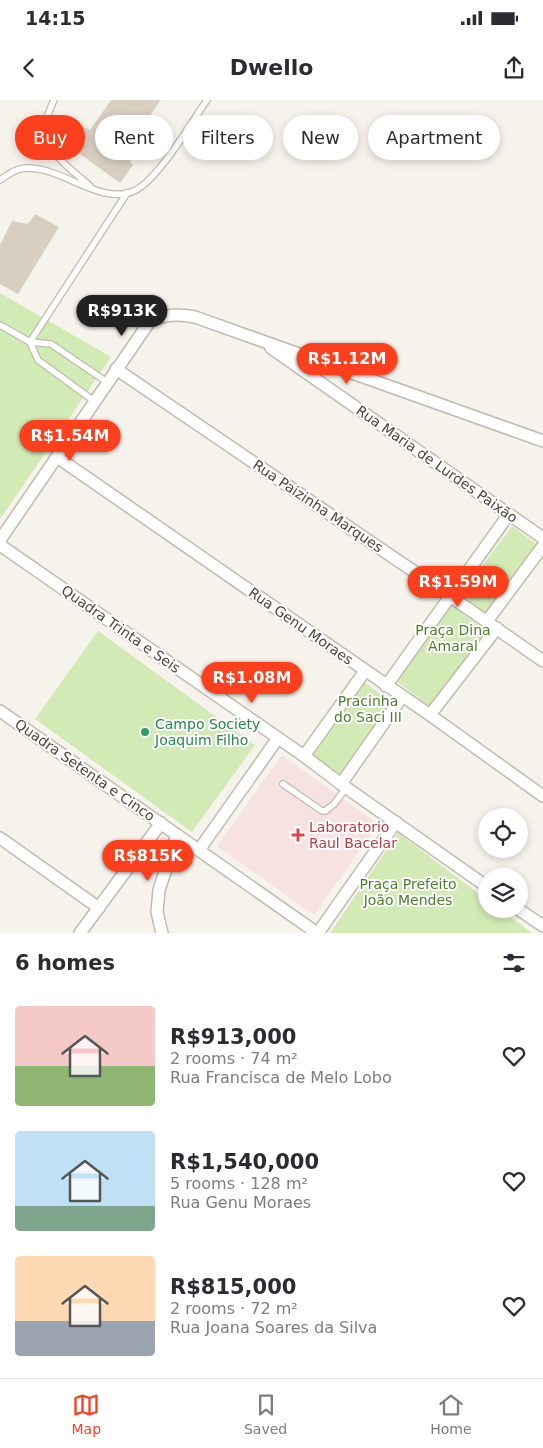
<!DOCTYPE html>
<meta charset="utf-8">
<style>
body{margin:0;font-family:"DejaVu Sans",sans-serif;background:#f2f2f3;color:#2b2b33;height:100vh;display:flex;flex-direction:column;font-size:19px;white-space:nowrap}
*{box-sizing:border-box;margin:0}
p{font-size:16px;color:#7c7c81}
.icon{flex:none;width:28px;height:28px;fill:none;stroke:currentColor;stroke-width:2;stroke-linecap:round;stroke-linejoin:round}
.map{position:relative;height:833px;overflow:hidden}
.sheet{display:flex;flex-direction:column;background:#fff;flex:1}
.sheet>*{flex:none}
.top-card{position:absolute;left:15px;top:15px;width:514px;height:45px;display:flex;gap:10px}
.tools{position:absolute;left:478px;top:708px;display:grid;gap:10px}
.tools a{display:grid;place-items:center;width:50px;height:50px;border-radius:50%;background:#fff;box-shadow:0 2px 8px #0003;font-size:25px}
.price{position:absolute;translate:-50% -42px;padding:0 11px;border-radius:18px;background:#fc3f1d;color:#fff;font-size:16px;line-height:32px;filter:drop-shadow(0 1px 2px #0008)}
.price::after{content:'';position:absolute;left:50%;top:30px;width:15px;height:11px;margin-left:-8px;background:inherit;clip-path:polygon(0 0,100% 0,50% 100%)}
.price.selected{background:#222;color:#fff}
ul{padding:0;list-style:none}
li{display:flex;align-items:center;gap:15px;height:125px;padding:0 15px}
li span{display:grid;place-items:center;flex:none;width:140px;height:100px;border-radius:5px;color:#555}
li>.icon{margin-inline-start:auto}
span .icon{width:60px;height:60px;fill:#fffc;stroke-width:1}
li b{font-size:21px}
h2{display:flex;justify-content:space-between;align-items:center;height:60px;padding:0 15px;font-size:21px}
.pill{padding:0 18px;border-radius:22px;background:#fff;box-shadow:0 2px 8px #0003;font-size:18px;line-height:45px}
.pill.selected{background:#fc3f1d;color:#fff}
.status{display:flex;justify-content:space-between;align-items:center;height:35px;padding:0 25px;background:#fff;direction:ltr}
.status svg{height:14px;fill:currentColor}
header{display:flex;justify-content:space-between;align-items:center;height:65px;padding:0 15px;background:#fff;font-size:22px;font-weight:700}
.tab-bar{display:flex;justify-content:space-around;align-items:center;height:70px;border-top:1px solid #e1e1e2;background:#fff;font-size:14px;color:#7c7c81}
.tab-bar a{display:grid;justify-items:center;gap:2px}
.tab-bar .selected{color:#fc3f1d}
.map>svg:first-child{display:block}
.medical{fill:#f6e3e0}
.green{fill:#d2eab5}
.building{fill:#d8cfc1}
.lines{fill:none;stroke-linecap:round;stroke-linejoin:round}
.service-casing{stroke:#c2bbae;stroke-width:8}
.minor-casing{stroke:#c2bbae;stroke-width:14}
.service{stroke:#fff;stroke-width:5.5}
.minor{stroke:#fff;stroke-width:11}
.leisure-dot{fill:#2e9e5b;stroke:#fff;stroke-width:2}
.health-dot{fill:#e0444e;stroke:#fff;stroke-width:2}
.labels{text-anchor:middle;stroke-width:4;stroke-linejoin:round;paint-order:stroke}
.street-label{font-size:14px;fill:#4b4439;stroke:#fff}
.park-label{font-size:14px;fill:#4a7f2a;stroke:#fff}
.leisure-label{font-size:14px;fill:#27864d;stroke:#fff;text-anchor:start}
.health-label{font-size:14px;fill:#be3a42;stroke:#fff;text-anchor:start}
</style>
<div class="status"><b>14:15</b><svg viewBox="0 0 49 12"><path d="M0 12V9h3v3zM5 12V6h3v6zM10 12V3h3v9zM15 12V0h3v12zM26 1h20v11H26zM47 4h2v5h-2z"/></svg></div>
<header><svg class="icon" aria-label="back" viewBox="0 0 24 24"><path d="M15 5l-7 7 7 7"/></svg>Dwello<svg class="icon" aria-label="share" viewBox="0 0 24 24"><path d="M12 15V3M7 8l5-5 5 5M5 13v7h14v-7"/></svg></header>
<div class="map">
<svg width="543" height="833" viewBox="0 0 543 833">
<rect width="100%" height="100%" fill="#f6f3ec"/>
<polygon class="medical" points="282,655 378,724 314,815 217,746"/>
<g class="green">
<polygon points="0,193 111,257 0,419"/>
<polygon points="512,426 539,446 487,515 460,495"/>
<polygon points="450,504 486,531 429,606 395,580"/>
<polygon points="98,531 255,645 192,732 35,619"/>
<polygon points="364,582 395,605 343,677 312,655"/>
<polygon points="398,733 486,799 486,809 500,809 532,833 330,833"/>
</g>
<g class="building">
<polygon points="111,0 161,0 124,52 133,65 120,83 55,36 66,18 90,30"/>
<polygon points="35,114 59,127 18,194 0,184 0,145 12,121 28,124"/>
</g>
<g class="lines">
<defs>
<g id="service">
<path d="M54 0C51 7 47 15 46 22 43 52 71 69 90 86"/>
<path d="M0 80C6 76 14 70 20 69 56 61 99 107 134 91 158 80 191 23 207 0"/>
<polyline points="0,225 30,242 51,244 107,282"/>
<polyline points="30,242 127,93"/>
<polyline points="30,242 38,260 94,301"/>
<polyline points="283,684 322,711 325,711 334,704 346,688"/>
</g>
<g id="minor">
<polyline points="271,248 543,438"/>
<polyline points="116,269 450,496 543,561"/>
<polyline points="57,357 430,615 543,696"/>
<path d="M0 440 150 221C166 214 178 214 195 217L543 341"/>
<polyline points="0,445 304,656 341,684 486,786"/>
<polyline points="487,521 543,446"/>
<polyline points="386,586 509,414"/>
<polyline points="0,611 317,833"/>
<polyline points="430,615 497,528"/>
<polyline points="304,656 365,571"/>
<polyline points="341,684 402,597"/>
<polyline points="0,738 99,808"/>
<polyline points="199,750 278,638"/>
<polyline points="518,809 543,826"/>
<polyline points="80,833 161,723"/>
<polyline points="162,833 157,812 159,790 177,735"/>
<polyline points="318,833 396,722"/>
</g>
</defs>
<use href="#service" class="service-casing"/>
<use href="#minor" class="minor-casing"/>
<use href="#service" class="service"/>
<use href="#minor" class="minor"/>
</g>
<circle class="leisure-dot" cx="145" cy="632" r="5"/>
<path class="health-dot" d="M295.5 727.5h5v5h5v5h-5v5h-5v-5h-5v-5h5z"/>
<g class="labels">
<g class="street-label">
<text transform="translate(437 364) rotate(35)" y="5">Rua Maria de Lurdes Paixão</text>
<text transform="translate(318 406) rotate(34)" y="5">Rua Paizinha Marques</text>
<text transform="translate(301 526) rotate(35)" y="5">Rua Genu Moraes</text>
<text transform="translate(121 529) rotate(35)" y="5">Quadra Trinta e Seis</text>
<text transform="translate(85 670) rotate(35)" y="5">Quadra Setenta e Cinco</text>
</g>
<g class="park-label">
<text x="453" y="535">Praça Dina<tspan x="453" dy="16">Amaral</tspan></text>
<text x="368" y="606">Pracinha<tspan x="368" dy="16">do Saci III</tspan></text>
<text x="408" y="789">Praça Prefeito<tspan x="408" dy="16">João Mendes</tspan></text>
</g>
<g class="leisure-label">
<text x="155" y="629">Campo Society<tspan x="155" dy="16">Joaquim Filho</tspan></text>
</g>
<g class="health-label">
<text x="309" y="732">Laboratorio<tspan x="309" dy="16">Raul Bacelar</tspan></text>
</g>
</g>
</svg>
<div class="tools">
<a><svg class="icon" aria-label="locate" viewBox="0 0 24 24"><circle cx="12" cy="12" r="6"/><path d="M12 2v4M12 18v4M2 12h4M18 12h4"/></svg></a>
<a><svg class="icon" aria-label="layers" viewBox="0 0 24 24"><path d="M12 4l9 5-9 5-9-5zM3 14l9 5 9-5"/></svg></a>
</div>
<b class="price selected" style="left:122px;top:237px">R$913K</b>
<b class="price" style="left:347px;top:285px">R$1.12M</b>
<b class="price" style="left:70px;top:362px">R$1.54M</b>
<b class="price" style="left:458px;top:508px">R$1.59M</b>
<b class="price" style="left:252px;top:604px">R$1.08M</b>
<b class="price" style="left:148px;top:782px">R$815K</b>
<div class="top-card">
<a class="pill selected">Buy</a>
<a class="pill">Rent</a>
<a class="pill">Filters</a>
<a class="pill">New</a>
<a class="pill">Apartment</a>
</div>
</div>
<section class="sheet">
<h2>6 homes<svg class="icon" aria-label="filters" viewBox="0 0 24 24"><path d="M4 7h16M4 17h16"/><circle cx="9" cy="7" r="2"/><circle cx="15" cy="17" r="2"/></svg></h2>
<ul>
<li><span style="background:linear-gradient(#f6c9c9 60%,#8fb573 0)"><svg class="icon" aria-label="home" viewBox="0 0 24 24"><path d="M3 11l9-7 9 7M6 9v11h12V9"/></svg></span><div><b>R$913,000</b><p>2 rooms · 74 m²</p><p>Rua Francisca de Melo Lobo</p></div><svg class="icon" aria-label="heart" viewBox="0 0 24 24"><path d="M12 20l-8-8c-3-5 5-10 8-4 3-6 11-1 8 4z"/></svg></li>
<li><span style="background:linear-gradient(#bfe0f5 75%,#7fa58c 0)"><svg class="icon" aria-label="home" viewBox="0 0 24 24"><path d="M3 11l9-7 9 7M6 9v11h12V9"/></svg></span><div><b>R$1,540,000</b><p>5 rooms · 128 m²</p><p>Rua Genu Moraes</p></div><svg class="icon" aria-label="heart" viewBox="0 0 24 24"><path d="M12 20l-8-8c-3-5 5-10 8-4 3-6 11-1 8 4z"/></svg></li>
<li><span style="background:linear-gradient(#ffd9b3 65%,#9aa5b1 0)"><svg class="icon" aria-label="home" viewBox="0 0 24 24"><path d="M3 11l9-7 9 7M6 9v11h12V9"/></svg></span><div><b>R$815,000</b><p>2 rooms · 72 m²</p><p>Rua Joana Soares da Silva</p></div><svg class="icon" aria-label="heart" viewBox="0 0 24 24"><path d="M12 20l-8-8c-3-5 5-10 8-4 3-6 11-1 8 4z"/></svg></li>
</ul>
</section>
<nav class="tab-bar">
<a class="selected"><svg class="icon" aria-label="map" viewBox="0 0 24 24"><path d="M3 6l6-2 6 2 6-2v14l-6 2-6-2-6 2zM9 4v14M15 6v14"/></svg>Map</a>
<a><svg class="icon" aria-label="saved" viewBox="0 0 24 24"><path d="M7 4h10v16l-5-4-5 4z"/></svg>Saved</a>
<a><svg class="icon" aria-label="home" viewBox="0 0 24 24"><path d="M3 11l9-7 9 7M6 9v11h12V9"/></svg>Home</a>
</nav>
